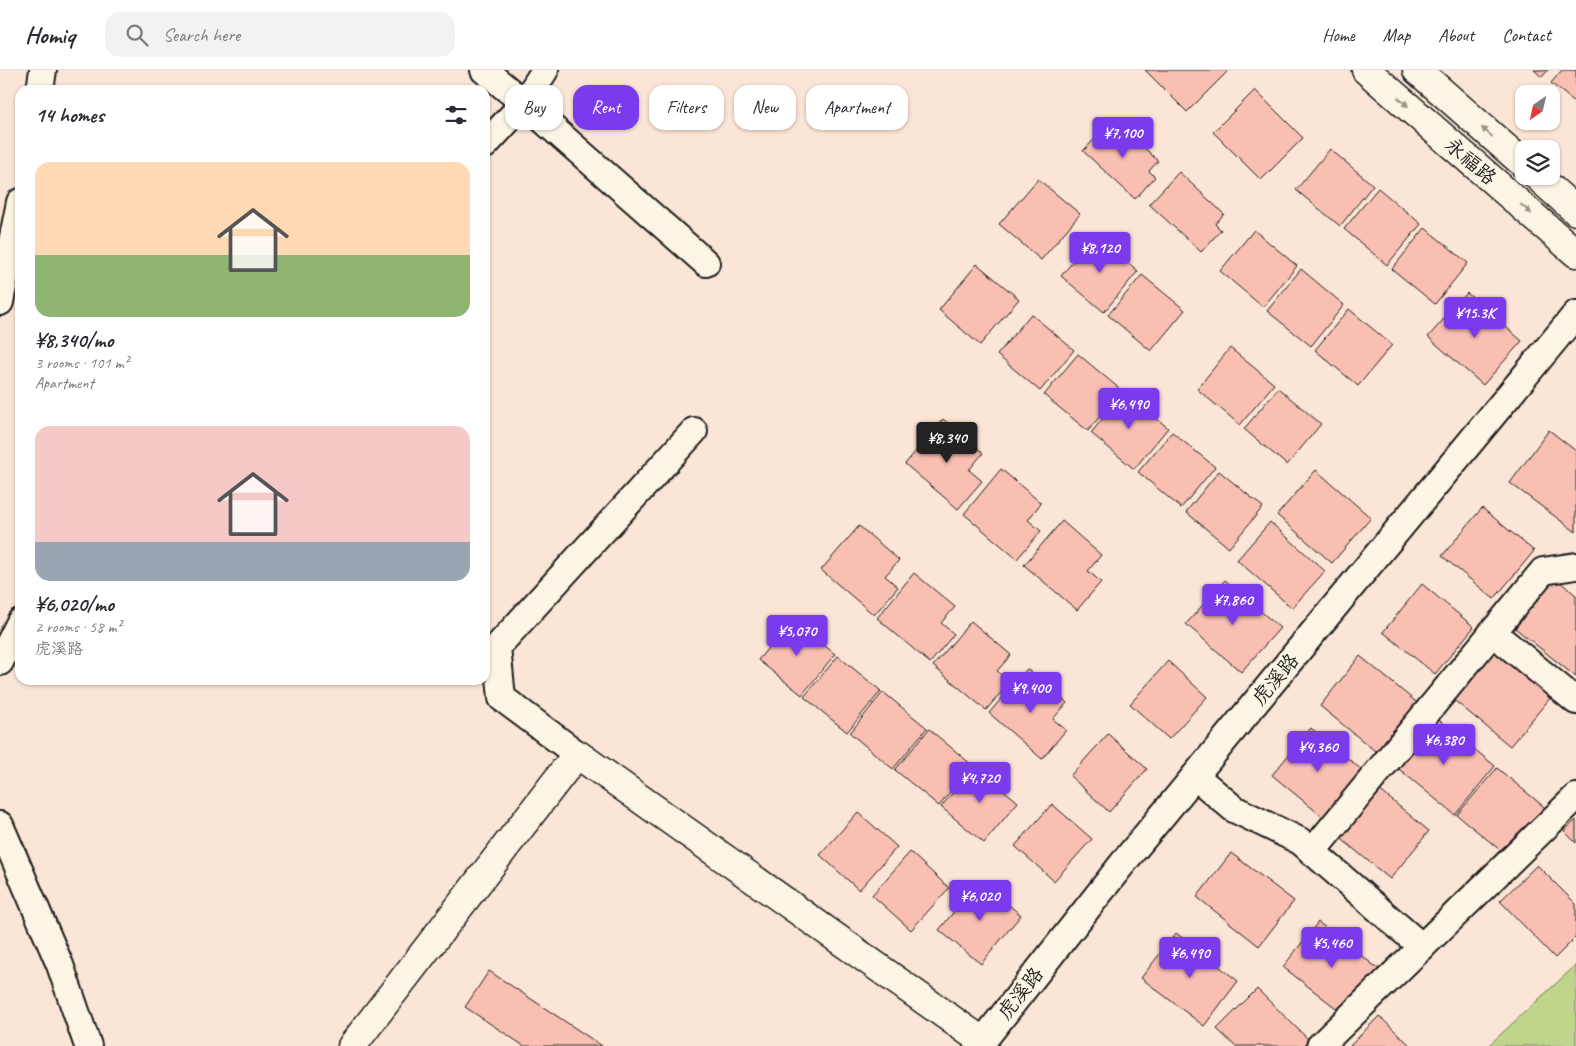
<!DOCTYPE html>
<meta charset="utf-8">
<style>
body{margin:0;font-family:Caveat,"LXGW WenKai TC",sans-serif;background:#f2f2f3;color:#2b2b33;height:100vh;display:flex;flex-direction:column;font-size:19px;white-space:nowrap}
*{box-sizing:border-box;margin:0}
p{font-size:16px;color:#7c7c81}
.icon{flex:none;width:28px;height:28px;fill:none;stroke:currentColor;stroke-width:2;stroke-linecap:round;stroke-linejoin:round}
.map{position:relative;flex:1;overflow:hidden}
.sheet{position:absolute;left:15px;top:15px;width:475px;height:600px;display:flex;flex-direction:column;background:#fff;border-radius:15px;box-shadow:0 1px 4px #0004}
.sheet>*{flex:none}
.hud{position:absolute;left:505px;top:15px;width:475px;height:45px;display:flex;gap:10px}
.needle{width:32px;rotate:214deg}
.tools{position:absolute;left:1515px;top:15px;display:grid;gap:10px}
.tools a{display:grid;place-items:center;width:45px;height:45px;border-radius:10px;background:#fff;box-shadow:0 1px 4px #0004;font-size:25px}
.price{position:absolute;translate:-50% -42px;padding:0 11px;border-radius:5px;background:#7c3aed;color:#fff;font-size:16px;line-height:32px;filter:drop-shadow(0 1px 2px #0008)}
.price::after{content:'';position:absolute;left:50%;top:30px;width:15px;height:11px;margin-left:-8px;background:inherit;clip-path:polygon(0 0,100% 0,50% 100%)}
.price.current{background:#222;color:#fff}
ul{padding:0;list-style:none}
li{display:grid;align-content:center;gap:10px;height:265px;padding:0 20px}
li span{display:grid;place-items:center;height:155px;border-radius:15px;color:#555}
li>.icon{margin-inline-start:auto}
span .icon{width:90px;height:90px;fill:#fffc;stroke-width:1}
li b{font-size:21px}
h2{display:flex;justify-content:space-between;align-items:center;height:60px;padding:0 20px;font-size:21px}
.pill{padding:0 18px;border-radius:15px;background:#fff;box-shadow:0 1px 4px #0004;font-size:18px;line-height:45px}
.pill.current{background:#7c3aed;color:#fff}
header{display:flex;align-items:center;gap:30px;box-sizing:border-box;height:70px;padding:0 25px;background:#fff;border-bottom:1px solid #e1e1e2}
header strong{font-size:24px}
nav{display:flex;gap:28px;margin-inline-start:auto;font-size:18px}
.search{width:350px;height:45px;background:#f2f2f3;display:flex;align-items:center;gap:12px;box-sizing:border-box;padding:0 18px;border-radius:15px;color:#7c7c81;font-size:19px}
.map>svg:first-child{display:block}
.green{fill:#bed58b;stroke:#6d7854}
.building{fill:#fabfb3;stroke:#1c1c1c}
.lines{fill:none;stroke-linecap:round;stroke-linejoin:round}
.street-casing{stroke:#1c1c1c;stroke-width:30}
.secondary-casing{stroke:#1c1c1c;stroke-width:31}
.street{stroke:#fcf5e5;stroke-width:26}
.secondary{stroke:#fcf5e5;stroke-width:28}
.oneway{fill:#97938b}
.labels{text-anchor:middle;stroke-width:5;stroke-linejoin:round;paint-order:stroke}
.street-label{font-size:20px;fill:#1c1c1c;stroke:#fcf5e5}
</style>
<header>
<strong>Homiq</strong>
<div class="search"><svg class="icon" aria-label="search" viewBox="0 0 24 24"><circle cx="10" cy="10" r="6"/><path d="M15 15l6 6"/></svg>Search here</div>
<nav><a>Home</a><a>Map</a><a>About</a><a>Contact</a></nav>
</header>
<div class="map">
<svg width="1576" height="976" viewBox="0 0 1576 976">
<rect width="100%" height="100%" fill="#fbe5d6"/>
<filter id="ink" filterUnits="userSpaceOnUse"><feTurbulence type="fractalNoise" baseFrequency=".02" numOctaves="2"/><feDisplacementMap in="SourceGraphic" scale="10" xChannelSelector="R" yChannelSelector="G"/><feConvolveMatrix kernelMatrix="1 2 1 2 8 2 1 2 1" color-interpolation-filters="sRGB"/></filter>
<g filter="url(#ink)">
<polygon class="green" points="1576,895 1576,976 1488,976"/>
<g class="building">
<polygon points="1145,0 1229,0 1187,42"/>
<polygon points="1534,0 1548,0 1542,7"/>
<polygon points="1562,0 1576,0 1576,33 1551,13"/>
<polygon points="1255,20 1303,68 1261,110 1213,62"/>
<polygon points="1114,49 1158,91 1149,101 1155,107 1135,129 1083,81"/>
<polygon points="1330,79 1373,115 1340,156 1296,120"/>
<polygon points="1179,102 1224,144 1215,154 1221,160 1201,182 1149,134"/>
<polygon points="1038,109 1080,144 1041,190 999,154"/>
<polygon points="1378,118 1421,154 1387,195 1344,159"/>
<polygon points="1425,158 1468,193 1435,234 1392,199"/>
<polygon points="1254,160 1297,196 1263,237 1220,201"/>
<polygon points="1095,165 1138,201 1104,242 1061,206"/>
<polygon points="977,194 1019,229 980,275 939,240"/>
<polygon points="1301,199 1344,235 1311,276 1267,241"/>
<polygon points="1142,205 1185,240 1151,281 1108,245"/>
<polygon points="1467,223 1522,271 1483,315 1428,267"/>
<polygon points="1349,239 1392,275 1358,316 1315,280"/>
<polygon points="1031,244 1074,280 1040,321 997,285"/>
<polygon points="1230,278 1274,314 1240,355 1197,319"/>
<polygon points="1078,284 1121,320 1088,361 1044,325"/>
<polygon points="1278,318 1321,354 1287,395 1244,359"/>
<polygon points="1124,322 1168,358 1134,399 1091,363"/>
<polygon points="943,349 983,383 969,400 982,411 958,439 905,394"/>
<polygon points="1549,360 1576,381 1576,462 1510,413"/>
<polygon points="1172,362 1215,397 1181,438 1138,402"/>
<polygon points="1001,399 1041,433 1028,450 1041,461 1017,489 964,444"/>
<polygon points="1316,400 1371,448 1332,493 1277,445"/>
<polygon points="1219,401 1263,437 1229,478 1186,442"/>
<polygon points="1482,438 1534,481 1494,529 1442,486"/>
<polygon points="1062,451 1101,485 1088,501 1101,512 1077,540 1024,495"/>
<polygon points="1270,452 1325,501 1292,538 1237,490"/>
<polygon points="859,456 899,490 885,506 898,517 874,545 821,500"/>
<polygon points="914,503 955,537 941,553 954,564 930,593 877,548"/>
<polygon points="1555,508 1576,525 1576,607 1515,558"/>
<polygon points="1225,510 1280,558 1241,602 1186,554"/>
<polygon points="1422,514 1474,557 1435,604 1383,562"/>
<polygon points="792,549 835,584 802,625 758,590"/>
<polygon points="971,551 1011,585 997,601 1010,612 986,640 933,596"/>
<polygon points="1490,578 1551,627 1510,676 1450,627"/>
<polygon points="838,586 881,621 847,662 804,627"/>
<polygon points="1360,586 1421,636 1380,685 1320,636"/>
<polygon points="1168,591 1207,627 1169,669 1130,634"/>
<polygon points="1027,599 1067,633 1053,649 1066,660 1042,689 989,643"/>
<polygon points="883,622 927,658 893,699 850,663"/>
<polygon points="1434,646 1495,696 1455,745 1394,695"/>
<polygon points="1311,658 1363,701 1324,748 1272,705"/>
<polygon points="929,659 972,695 939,736 895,700"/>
<polygon points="1108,664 1147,699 1109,742 1070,706"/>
<polygon points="975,696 1018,732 984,773 941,737"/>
<polygon points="1497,698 1549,741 1510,788 1457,745"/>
<polygon points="1377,718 1429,761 1390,809 1338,766"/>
<polygon points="1052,734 1092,769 1054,811 1015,776"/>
<polygon points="858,742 897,777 859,820 820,785"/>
<polygon points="1576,750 1576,773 1564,761"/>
<polygon points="910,782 949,818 911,860 872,825"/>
<polygon points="1231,783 1294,831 1259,876 1197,827"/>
<polygon points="1537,795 1576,834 1576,867 1555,888 1500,831"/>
<polygon points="979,811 1021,845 981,894 939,860"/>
<polygon points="1318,852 1380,900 1345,945 1283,897"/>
<polygon points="1176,863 1238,911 1204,956 1141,908"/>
<polygon points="489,901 602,976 524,976 465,937"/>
<polygon points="1257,919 1313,974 1311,976 1235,976 1217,959"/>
<polygon points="1379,946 1411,976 1350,976"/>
</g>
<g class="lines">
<defs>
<g id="street">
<polyline points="484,0 524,33 706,193"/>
<polyline points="40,20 43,0"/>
<polyline points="485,75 524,33 545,0"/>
<polyline points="0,232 20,132"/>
<polyline points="1492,562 1576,631"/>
<polyline points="0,592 20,552"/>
<polyline points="577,684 502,628 497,577 694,361"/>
<polyline points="1195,706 1234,739 1300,771 1422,877"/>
<polyline points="0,755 60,895 88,976"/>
<polyline points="1312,782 1543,501 1576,496"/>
<polyline points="979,976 1123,793 1576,244"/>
<polyline points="1320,976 1576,727"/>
</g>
<g id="secondary">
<polyline points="1366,0 1576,183"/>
<polyline points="1417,0 1524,94"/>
<polyline points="1537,106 1576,141"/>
<polyline points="352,976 577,684 982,971"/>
</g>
</defs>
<use href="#street" class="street-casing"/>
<use href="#secondary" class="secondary-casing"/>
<use href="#street" class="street"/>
<use href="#secondary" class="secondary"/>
</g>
<defs><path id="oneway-solid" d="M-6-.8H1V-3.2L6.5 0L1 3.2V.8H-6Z" transform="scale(1.25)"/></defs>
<g class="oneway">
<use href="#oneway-solid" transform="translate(1403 32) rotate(41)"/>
<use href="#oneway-solid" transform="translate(1487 62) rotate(-139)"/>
<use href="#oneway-solid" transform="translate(1526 139) rotate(41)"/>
</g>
</g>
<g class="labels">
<g class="street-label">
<text transform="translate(1471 91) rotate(41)" y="7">永福路</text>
<text transform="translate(1275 609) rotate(-50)" y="7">虎溪路</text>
<text transform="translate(1020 923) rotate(-52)" y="7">虎溪路</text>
</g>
</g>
</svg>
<div class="tools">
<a><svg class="needle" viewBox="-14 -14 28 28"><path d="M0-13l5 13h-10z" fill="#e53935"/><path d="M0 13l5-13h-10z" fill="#7c7c81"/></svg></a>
<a><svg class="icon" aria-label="layers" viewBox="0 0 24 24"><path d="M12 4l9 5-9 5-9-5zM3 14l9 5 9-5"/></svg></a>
</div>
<b class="price" style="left:1123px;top:89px">¥7,100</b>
<b class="price" style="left:1100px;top:204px">¥8,120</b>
<b class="price" style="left:1475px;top:269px">¥15.3K</b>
<b class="price" style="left:1129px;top:360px">¥6,490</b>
<b class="price current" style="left:947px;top:394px">¥8,340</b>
<b class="price" style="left:1233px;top:556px">¥7,860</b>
<b class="price" style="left:797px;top:587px">¥5,070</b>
<b class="price" style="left:1031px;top:644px">¥9,400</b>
<b class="price" style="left:1444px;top:696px">¥6,380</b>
<b class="price" style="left:1318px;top:703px">¥4,360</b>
<b class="price" style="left:980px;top:734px">¥4,720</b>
<b class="price" style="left:980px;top:852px">¥6,020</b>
<b class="price" style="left:1332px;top:899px">¥5,460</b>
<b class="price" style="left:1190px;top:909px">¥6,490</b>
<div class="hud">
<a class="pill">Buy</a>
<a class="pill current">Rent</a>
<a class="pill">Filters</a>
<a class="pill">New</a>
<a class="pill">Apartment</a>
</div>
<section class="sheet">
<h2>14 homes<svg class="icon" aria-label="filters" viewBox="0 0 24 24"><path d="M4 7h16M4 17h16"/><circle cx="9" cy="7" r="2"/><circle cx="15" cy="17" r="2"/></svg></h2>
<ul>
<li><span style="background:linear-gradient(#ffd9b3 60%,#8fb573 0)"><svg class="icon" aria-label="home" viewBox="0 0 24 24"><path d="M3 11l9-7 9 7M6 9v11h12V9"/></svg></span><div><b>¥8,340/mo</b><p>3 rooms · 101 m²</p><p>Apartment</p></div></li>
<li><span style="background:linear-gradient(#f6c9c9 75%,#9aa5b1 0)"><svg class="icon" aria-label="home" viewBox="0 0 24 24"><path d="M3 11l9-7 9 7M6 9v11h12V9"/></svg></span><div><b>¥6,020/mo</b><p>2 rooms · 58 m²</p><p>虎溪路</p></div></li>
</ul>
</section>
</div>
